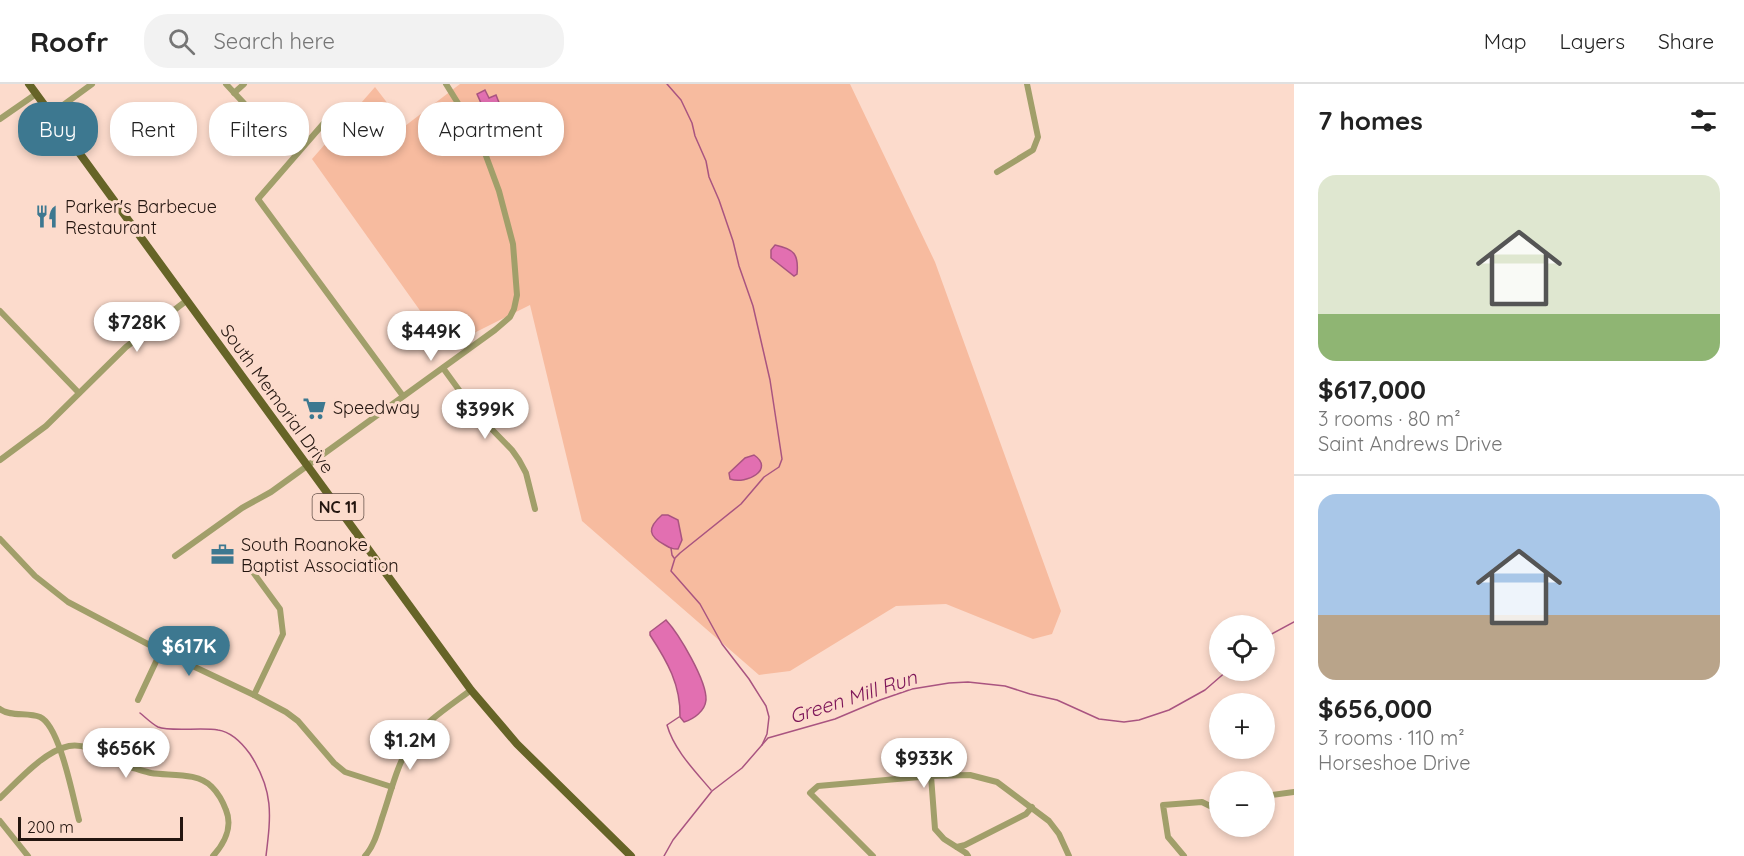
<!DOCTYPE html>
<meta charset="utf-8">
<style>
body{margin:0;font-family:Quicksand,sans-serif;background:#f2f2f2;color:#222;height:100vh;display:flex;flex-direction:column;font-size:22px;white-space:nowrap}
*{box-sizing:border-box;margin:0}
p{font-size:20px;color:#767676}
.icon{flex:none;width:33px;height:33px;fill:none;stroke:currentColor;stroke-width:2;stroke-linecap:round;stroke-linejoin:round}
.map{position:relative;flex:1;overflow:hidden}
.panel{display:flex;flex-direction:column;background:#fff;width:450px}
.panel>*{flex:none}
.hud{position:absolute;left:18px;top:18px;width:570px;height:54px;display:flex;gap:12px}
.buttons{position:absolute;left:1209px;top:531px;display:grid;gap:12px}
.buttons a{display:grid;place-items:center;width:66px;height:66px;border-radius:50%;background:#fff;box-shadow:0 3px 9px #0003;font-size:30px}
.scale{position:absolute;left:18px;bottom:15px;width:165px;box-sizing:border-box;padding-left:6px;border:3px solid #23150f;border-top:0;font-size:16px;line-height:21px;white-space:nowrap;color:#23150f;-webkit-text-stroke:4px #fcdbcc;paint-order:stroke}
.price{position:absolute;translate:-50% -51px;padding:0 14px;border-radius:21px;background:#fff;color:#222;font-size:20px;line-height:39px;filter:drop-shadow(0 2px 3px #0008)}
.price::after{content:'';position:absolute;left:50%;top:36px;width:18px;height:14px;margin-left:-9px;background:inherit;clip-path:polygon(0 0,100% 0,50% 100%)}
.price.current{background:#3d7890;color:#fff}
ul{padding:0;list-style:none}
li{display:grid;align-content:center;gap:12px;height:318px;padding:0 24px}
li+li{border-top:2px solid #e0e0e0}
li span{display:grid;place-items:center;height:186px;border-radius:18px;color:#555}
li>.icon{margin-inline-start:auto}
span .icon{width:108px;height:108px;fill:#fffc;stroke-width:1}
li b{font-size:26px}
h2{display:flex;justify-content:space-between;align-items:center;height:72px;padding:0 24px;font-size:26px}
.tag{padding:0 21px;border-radius:24px;background:#fff;box-shadow:0 3px 9px #0003;font-size:21px;line-height:54px}
.tag.current{background:#3d7890;color:#fff}
header{display:flex;align-items:center;gap:36px;box-sizing:border-box;height:84px;padding:0 30px;background:#fff;border-bottom:2px solid #e0e0e0}
header strong{font-size:28px}
nav{display:flex;gap:33px;margin-inline-start:auto;font-size:21px}
.search{width:420px;height:54px;background:#f2f2f2;display:flex;align-items:center;gap:15px;box-sizing:border-box;padding:0 21px;border-radius:24px;color:#767676;font-size:22px}
main{display:flex;flex:1;min-height:0}
.map>svg:first-child{display:block}
.green{fill:#f7bb9f}
.water{fill:#e26fb1;stroke:#a95480;stroke-width:1.5}
.lines{fill:none;stroke-linecap:round;stroke-linejoin:round}
.stream{stroke:#a95480;stroke-width:1.5}
.minor{stroke:#a19f6a;stroke-width:6}
.major{stroke:#666427;stroke-width:8}
.labels{text-anchor:middle;stroke-width:6;stroke-linejoin:round;paint-order:stroke}
.shield{fill:#fcdbcc;stroke:#645048;stroke-width:1.5}
.shield-label{font-size:16px;font-weight:bold;fill:#23150f}
.poi-label{font-size:18px;fill:#23150f;stroke:#fcdbcc;text-anchor:start}
.street-label{font-size:18px;fill:#23150f;stroke:#fcdbcc}
.water-label{font-size:20px;font-style:italic;fill:#7d1558;stroke:#fcdbcc}
</style>
<header>
<strong>Roofr</strong>
<div class="search"><svg class="icon" aria-label="search" viewBox="0 0 24 24"><circle cx="10" cy="10" r="6"/><path d="M15 15l6 6"/></svg>Search here</div>
<nav><a>Map</a><a>Layers</a><a>Share</a></nav>
</header>
<main>
<div class="map">
<svg width="1294" height="772" viewBox="0 0 1294 772">
<rect width="100%" height="100%" fill="#fcdbcc"/>
<polygon class="green" points="460,0 850,0 935,178 1061,527 1052,550 1033,555 946,520 896,522 790,587 759,591 582,437 530,221 446,263 312,75 375,3 405,42"/>
<g class="water">
<polygon points="485,6 489,14 496,11 500,21 485,28 477,10"/>
<path d="M775 161C794 165 799 170 797 190L794 192 771 174V166Z"/>
<path d="M754 371C775 385 747 401 730 395L729 389 745 374Z"/>
<path d="M662 431H668L678 436 682 456 678 465C672 465 670 464 665 461 648 452 647 444 662 431Z"/>
<path d="M666 536C679 550 707 597 706 616 705 627 694 635 684 638L680 633C681 601 667 577 650 551V548Z"/>
</g>
<g class="lines">
<g class="stream">
<polyline points="667,0 681,16 692,39 695,52 706,77 709,93 719,116 733,157 739,182 753,222 770,296 782,375 779,383 764,393 741,420 680,469 675,474 671,487 700,520 722,560 749,595 766,622 769,633 767,650 762,661"/>
<polyline points="671,464 672,471 674,474"/>
<polyline points="1264,554 1294,538"/>
<path d="M140 629C145 633 152 640 158 643 170 648 202 643 218 646 232 648 242 659 250 670 274 707 271 731 266 772"/>
<path d="M679 633 667 641C674 666 695 687 711 706"/>
<polyline points="664,772 673,756 712,707 742,684 768,654 835,635 880,616 912,605 949,599 968,598 1005,602 1030,610 1057,616 1099,635 1124,638 1139,636 1169,626 1205,606 1228,586"/>
</g>
<g class="minor">
<polyline points="226,0 266,43"/>
<polyline points="234,9 244,0"/>
<polyline points="51,30 92,0"/>
<polyline points="330,32 258,115 403,312"/>
<polyline points="0,35 36,10"/>
<polyline points="997,88 1033,66 1038,53 1027,0"/>
<polyline points="0,227 79,309"/>
<polyline points="443,284 475,328 512,366 519,376 526,389 535,425"/>
<polyline points="0,376 46,342 126,263 186,217"/>
<polyline points="0,455 35,492 68,518 161,567 254,611 286,628 298,637 334,679 345,688 392,703"/>
<polyline points="175,472 242,424 271,408 495,246 510,233 514,225 517,211 513,160 499,107 479,53 446,0"/>
<polyline points="250,484 280,525 283,550 254,611"/>
<polyline points="138,616 161,567"/>
<path d="M0 625C10 633 28 628 40 633 60 642 73 714 79 736"/>
<polyline points="931,692 935,745 944,755 966,769 968,772"/>
<polyline points="1264,712 1294,708"/>
<path d="M0 714C18 697 44 667 69 662 90 658 109 677 129 683 136 685 144 687 151 689 170 692 198 688 212 703 219 710 223 718 226 726 233 743 224 760 213 772"/>
<polyline points="0,737 28,772"/>
<polyline points="957,763 965,761 1026,730 1032,723"/>
<path d="M365 772C374 762 378 747 382 734 391 708 397 680 412 657 423 639 454 619 471 606"/>
<polyline points="873,772 810,709 818,702 931,692 970,691 997,698 1049,737 1059,750 1069,772"/>
<polyline points="1184,772 1168,753 1163,721 1202,718 1216,725 1220,724"/>
</g>
<polyline class="major" points="29,0 471,606 517,660 631,772"/>
</g>
<defs>
<symbol id="restaurant-bare" viewBox="-9 -9 18 18"><path d="M-5-6h1v4h1v-4h1v4h1v-4h1v5L-1.5 .5V6h-2V.5L-5-1ZM5-6V6H3V1.5H1.5Q1.5-4 5-6Z" fill="#3d7890" stroke="#fcdbcc" stroke-width="2.5" paint-order="stroke"/></symbol>
<symbol id="supermarket-bare" viewBox="-9 -9 18 18"><path d="M-6-5.5h2.5l.6 2H6L4.5 2H-2.5L-4.4-4H-6ZM-1.5 3.2a1.3 1.3 0 1 0 .1 0ZM3 3.2a1.3 1.3 0 1 0 .1 0Z" fill="#3d7890" stroke="#fcdbcc" stroke-width="2.5" paint-order="stroke"/></symbol>
<symbol id="office-bare" viewBox="-9 -9 18 18"><path d="M-6-3h4V-5.5h4V-3h4V5H-6ZM-1-4.5V-3h2v-1.5ZM-6 0V1H6V0Z" fill="#3d7890" stroke="#fcdbcc" stroke-width="2.5" paint-order="stroke"/></symbol>
</defs>
<g fill-rule="evenodd">
<use href="#restaurant-bare" x="30" y="116" width="33" height="33"/>
<use href="#supermarket-bare" x="298" y="308" width="33" height="33"/>
<use href="#office-bare" x="206" y="454" width="33" height="33"/>
</g>
<g class="labels">
<rect class="shield" x="312.5" y="410" width="51" height="26" rx="4.5"/>
<g class="shield-label">
<text x="338" y="429">NC 11</text>
</g>
<g class="poi-label">
<text x="65" y="129">Parker's Barbecue<tspan x="65" dy="21">Restaurant</tspan></text>
<text x="333" y="330">Speedway</text>
<text x="241" y="467">South Roanoke<tspan x="241" dy="21">Baptist Association</tspan></text>
</g>
<g class="street-label">
<text transform="translate(277 315) rotate(54)" y="6">South Memorial Drive</text>
</g>
<g class="water-label">
<text transform="translate(853 613) rotate(-18)" y="7">Green Mill Run</text>
</g>
</g>
</svg>
<div class="buttons">
<a><svg class="icon" aria-label="locate" viewBox="0 0 24 24"><circle cx="12" cy="12" r="6"/><path d="M12 2v4M12 18v4M2 12h4M18 12h4"/></svg></a>
<a>+</a>
<a>−</a>
</div>
<div class="scale">200 m</div>
<b class="price" style="left:137px;top:269px">$728K</b>
<b class="price" style="left:431px;top:278px">$449K</b>
<b class="price" style="left:485px;top:356px">$399K</b>
<b class="price current" style="left:189px;top:593px">$617K</b>
<b class="price" style="left:410px;top:687px">$1.2M</b>
<b class="price" style="left:126px;top:695px">$656K</b>
<b class="price" style="left:924px;top:705px">$933K</b>
<div class="hud">
<a class="tag current">Buy</a>
<a class="tag">Rent</a>
<a class="tag">Filters</a>
<a class="tag">New</a>
<a class="tag">Apartment</a>
</div>
</div>
<section class="panel">
<h2>7 homes<svg class="icon" aria-label="filters" viewBox="0 0 24 24"><path d="M4 7h16M4 17h16"/><circle cx="9" cy="7" r="2"/><circle cx="15" cy="17" r="2"/></svg></h2>
<ul>
<li><span style="background:linear-gradient(#dfe7d0 75%,#8fb573 0)"><svg class="icon" aria-label="home" viewBox="0 0 24 24"><path d="M3 11l9-7 9 7M6 9v11h12V9"/></svg></span><div><b>$617,000</b><p>3 rooms · 80 m²</p><p>Saint Andrews Drive</p></div></li>
<li><span style="background:linear-gradient(#a9c7e8 65%,#b9a48a 0)"><svg class="icon" aria-label="home" viewBox="0 0 24 24"><path d="M3 11l9-7 9 7M6 9v11h12V9"/></svg></span><div><b>$656,000</b><p>3 rooms · 110 m²</p><p>Horseshoe Drive</p></div></li>
</ul>
</section>
</main>
